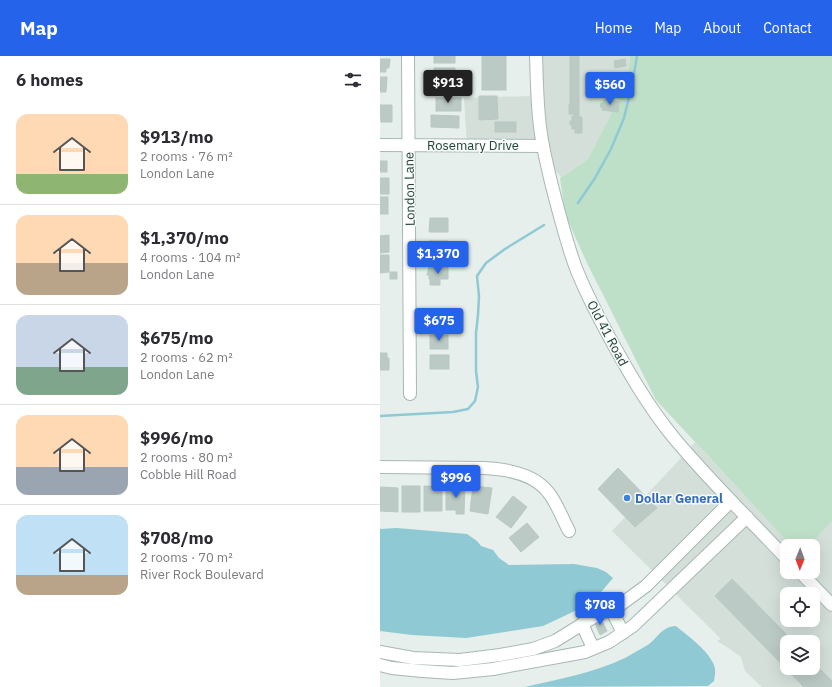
<!DOCTYPE html>
<meta charset="utf-8">
<style>
body{margin:0;font-family:"IBM Plex Sans",sans-serif;background:#f2f2f3;color:#2b2b33;height:100vh;display:flex;flex-direction:column;font-size:15px;white-space:nowrap}
*{box-sizing:border-box;margin:0}
p{font-size:13px;color:#7c7c81}
.icon{flex:none;width:22px;height:22px;fill:none;stroke:currentColor;stroke-width:2;stroke-linecap:round;stroke-linejoin:round}
.map{position:relative;flex:1;overflow:hidden}
.sheet{display:flex;flex-direction:column;background:#fff;width:380px}
.sheet>*{flex:none}
.needle{width:26px;rotate:181deg}
.fabs{position:absolute;left:400px;top:483px;display:grid;gap:8px}
.fabs a{display:grid;place-items:center;width:40px;height:40px;border-radius:8px;background:#fff;box-shadow:0 4px 16px #0002;font-size:20px}
.price{position:absolute;translate:-50% -34px;padding:0 9px;border-radius:4px;background:#2563eb;color:#fff;font-size:13px;line-height:26px;filter:drop-shadow(0 1px 2px #0008)}
.price::after{content:'';position:absolute;left:50%;top:24px;width:12px;height:9px;margin-left:-6px;background:inherit;clip-path:polygon(0 0,100% 0,50% 100%)}
.price.on{background:#222;color:#fff}
ul{padding:0;list-style:none}
li{display:flex;align-items:center;gap:12px;height:100px;padding:0 16px}
li+li{border-top:1px solid #e1e1e2}
li span{display:grid;place-items:center;flex:none;width:112px;height:80px;border-radius:12px;color:#555}
li>.icon{margin-inline-start:auto}
span .icon{width:48px;height:48px;fill:#fffc;stroke-width:1}
li b{font-size:17px}
h2{display:flex;justify-content:space-between;align-items:center;height:48px;padding:0 16px;font-size:17px}
header{display:flex;align-items:center;gap:24px;box-sizing:border-box;height:56px;padding:0 20px;background:#2563eb;color:#fff}
header strong{font-size:19px}
nav{display:flex;gap:22px;margin-inline-start:auto;font-size:14px}
main{display:flex;flex:1;min-height:0}
.map>svg:first-child{display:block}
.built{fill:#d4dfda;fill-rule:evenodd}
.green{fill:#bfe0c8}
.water{fill:#8ec9d4}
.lines{fill:none;stroke-linecap:round;stroke-linejoin:round}
.stream{stroke:#8ec9d4;stroke-width:2.5}
.building{fill:#bbcac4;stroke:#b8c9c2}
.minor-casing{stroke:#a8b8b2;stroke-width:14}
.minor{stroke:#fff;stroke-width:12}
.shop-dot{fill:#3f7fe0;stroke:#f7fbf9;stroke-width:1.5}
.labels{text-anchor:middle;stroke-width:3;stroke-linejoin:round;paint-order:stroke}
.street-label{font-size:13px;fill:#24423a;stroke:#f7fbf9}
.shop-label{font-size:13px;font-weight:bold;fill:#366cbe;stroke:#f7fbf9;text-anchor:start}
</style>
<header>
<strong>Map</strong>
<nav><a>Home</a><a>Map</a><a>About</a><a>Contact</a></nav>
</header>
<main>
<section class="sheet">
<h2>6 homes<svg class="icon" aria-label="filters" viewBox="0 0 24 24"><path d="M4 7h16M4 17h16"/><circle cx="9" cy="7" r="2"/><circle cx="15" cy="17" r="2"/></svg></h2>
<ul>
<li><span style="background:linear-gradient(#ffd9b3 75%,#8fb573 0)"><svg class="icon" aria-label="home" viewBox="0 0 24 24"><path d="M3 11l9-7 9 7M6 9v11h12V9"/></svg></span><div><b>$913/mo</b><p>2 rooms · 76 m²</p><p>London Lane</p></div></li>
<li><span style="background:linear-gradient(#ffd9b3 60%,#b9a48a 0)"><svg class="icon" aria-label="home" viewBox="0 0 24 24"><path d="M3 11l9-7 9 7M6 9v11h12V9"/></svg></span><div><b>$1,370/mo</b><p>4 rooms · 104 m²</p><p>London Lane</p></div></li>
<li><span style="background:linear-gradient(#c9d6e8 65%,#7fa58c 0)"><svg class="icon" aria-label="home" viewBox="0 0 24 24"><path d="M3 11l9-7 9 7M6 9v11h12V9"/></svg></span><div><b>$675/mo</b><p>2 rooms · 62 m²</p><p>London Lane</p></div></li>
<li><span style="background:linear-gradient(#ffd9b3 65%,#9aa5b1 0)"><svg class="icon" aria-label="home" viewBox="0 0 24 24"><path d="M3 11l9-7 9 7M6 9v11h12V9"/></svg></span><div><b>$996/mo</b><p>2 rooms · 80 m²</p><p>Cobble Hill Road</p></div></li>
<li><span style="background:linear-gradient(#bfe0f5 75%,#b9a48a 0)"><svg class="icon" aria-label="home" viewBox="0 0 24 24"><path d="M3 11l9-7 9 7M6 9v11h12V9"/></svg></span><div><b>$708/mo</b><p>2 rooms · 70 m²</p><p>River Rock Boulevard</p></div></li>
</ul>
</section>
<div class="map">
<svg width="452" height="631" viewBox="0 0 452 631">
<rect width="100%" height="100%" fill="#e6efeb"/>
<g class="built">
<polygon points="150,0 151,0 160,97 152,88 87,89 84,42 150,40"/>
<polygon points="160,0 250,0 248,17 240,40 208,103 181,121 172,111 165,76"/>
<polygon points="315,386 411,490 407,490 407,496 309,393"/>
<path d="M303 400 348 449 407 510V516H413L452 556V631H382L365 615 361 601 350 593 337 585 341 583 232 475ZM407 538H433V564H407ZM407 586H433V612H407Z"/>
<polygon points="452,465 452,542 426,516 433,516 433,490 429,490"/>
</g>
<polygon class="green" points="250,0 452,0 452,465 429,490 411,490 330,402 276,344 207,207 185,158 180,122 208,103 240,40 248,17"/>
<g class="water">
<polygon points="17,472 87,478 97,485 101,490 113,494 119,502 129,509 194,508 217,512 226,516 233,522 222,535 197,554 163,570 86,582 32,579 0,575 0,473"/>
<path d="M296 570C308 580 328 594 334 609 336 614 335 620 334 625L328 630 145 631C179 623 213 617 245 602 252 598 259 594 266 590 278 583 280 571 296 570Z"/>
</g>
<g class="lines">
<g class="stream">
<polyline points="198,147 215,122 231,93 244,62 252,29 257,0"/>
<polyline points="0,360 73,356 88,353 95,345 98,331 96,315 96,277 98,259 99,240 97,220 106,207 125,193 164,169"/>
</g>
</g>
<g class="building">
<rect x="54" y="0" width="21" height="7"/>
<rect x="102" y="0" width="24" height="34"/>
<polygon points="190,0 199,0 199,61 202,61 202,77 195,77 195,73 192,73 192,69 190,69 190,65 192,65 192,60 194,60 194,58 189,58 189,48 190,48"/>
<polygon points="0,3 10,3 9,12 6,12 6,16 0,16"/>
<polygon points="245,3 246,10 235,12 234,5"/>
<polygon points="54,12 75,12 74,35 54,34"/>
<polygon points="0,21 7,21 6,36 0,36"/>
<polygon points="230,21 244,24 242,29 229,26"/>
<polygon points="226,31 244,34 243,40 225,37"/>
<polygon points="99,40 117,40 118,63 99,64"/>
<rect x="56" y="42" width="25" height="13"/>
<polygon points="224,44 239,46 238,56 222,54 222,51 220,51 221,47 224,47"/>
<polygon points="0,49 12,49 12,66 1,66"/>
<polygon points="51,59 79,60 79,72 51,71"/>
<rect x="115" y="66" width="21" height="10"/>
<rect x="0" y="105" width="7" height="11"/>
<rect x="0" y="122" width="9" height="16"/>
<rect x="0" y="141" width="8" height="17"/>
<polygon points="50,162 68,162 68,176 49,176"/>
<polygon points="9,179 9,196 0,197 0,180"/>
<polygon points="49,185 68,185 68,196 61,196 61,202 51,202 51,196 49,196 49,193 47,193 47,188 49,188"/>
<polygon points="0,199 9,199 9,216 0,217"/>
<polygon points="49,211 68,211 68,223 60,223 60,229 50,229 50,223 49,223 49,219 47,219"/>
<rect x="10" y="216" width="7" height="7"/>
<polygon points="56,256 75,256 75,267 67,267 67,271 58,271 58,267 57,267 57,264 54,264 55,259 56,259"/>
<rect x="50" y="279" width="18" height="14"/>
<polygon points="0,297 7,297 7,302 9,302 9,314 0,314"/>
<rect x="50" y="299" width="19" height="14"/>
<polygon points="238,412 277,452 255,471 218,433"/>
<rect x="22" y="430" width="18" height="26"/>
<polygon points="44,430 62,431 62,455 44,455"/>
<polygon points="66,430 85,430 84,458 76,458 76,454 66,454"/>
<polygon points="93,430 112,432 108,458 90,455"/>
<polygon points="0,431 18,432 18,456 0,455"/>
<polygon points="133,440 147,451 131,472 116,461"/>
<polygon points="147,467 159,481 141,496 129,482"/>
<polygon points="352,523 414,586 407,586 407,612 433,612 433,606 452,625 452,631 424,631 335,540"/>
<polygon points="220,561 227,575 220,579 213,563"/>
</g>
<g class="lines">
<defs>
<g id="minor">
<polyline points="28,0 30,338"/>
<path d="M156 0C157 26 157 53 161 78 163 93 167 108 170 122 177 150 184 177 193 204 201 228 214 252 226 275 246 312 267 349 294 382 329 424 369 463 407 503"/>
<polyline points="0,89 163,90"/>
<path d="M0 411 104 412C126 413 154 418 168 436 177 447 182 462 189 475"/>
<polyline points="420,516 452,549"/>
<polyline points="231,553 243,577"/>
<polyline points="202,568 213,592"/>
<polyline points="0,596 33,602 80,604 120,599 153,593 175,585 214,561 240,549 266,530 351,445"/>
<polyline points="0,609 12,612 42,615 73,617 113,613 205,596 229,586 253,570 367,461"/>
</g>
</defs>
<use href="#minor" class="minor-casing"/>
<use href="#minor" class="minor"/>
</g>
<circle class="shop-dot" cx="247" cy="442" r="4"/>
<g class="labels">
<g class="street-label">
<text x="93" y="94">Rosemary Drive</text>
<text transform="translate(29 133) rotate(-91)" y="5">London Lane</text>
<text transform="translate(228 277) rotate(62)" y="5">Old 41 Road</text>
</g>
<g class="shop-label">
<text x="255" y="447">Dollar General</text>
</g>
</g>
</svg>
<div class="fabs">
<a><svg class="needle" viewBox="-14 -14 28 28"><path d="M0-13l5 13h-10z" fill="#e53935"/><path d="M0 13l5-13h-10z" fill="#7c7c81"/></svg></a>
<a><svg class="icon" aria-label="locate" viewBox="0 0 24 24"><circle cx="12" cy="12" r="6"/><path d="M12 2v4M12 18v4M2 12h4M18 12h4"/></svg></a>
<a><svg class="icon" aria-label="layers" viewBox="0 0 24 24"><path d="M12 4l9 5-9 5-9-5zM3 14l9 5 9-5"/></svg></a>
</div>
<b class="price on" style="left:68px;top:48px">$913</b>
<b class="price" style="left:230px;top:50px">$560</b>
<b class="price" style="left:58px;top:219px">$1,370</b>
<b class="price" style="left:59px;top:286px">$675</b>
<b class="price" style="left:76px;top:443px">$996</b>
<b class="price" style="left:220px;top:570px">$708</b>
</div>
</main>
